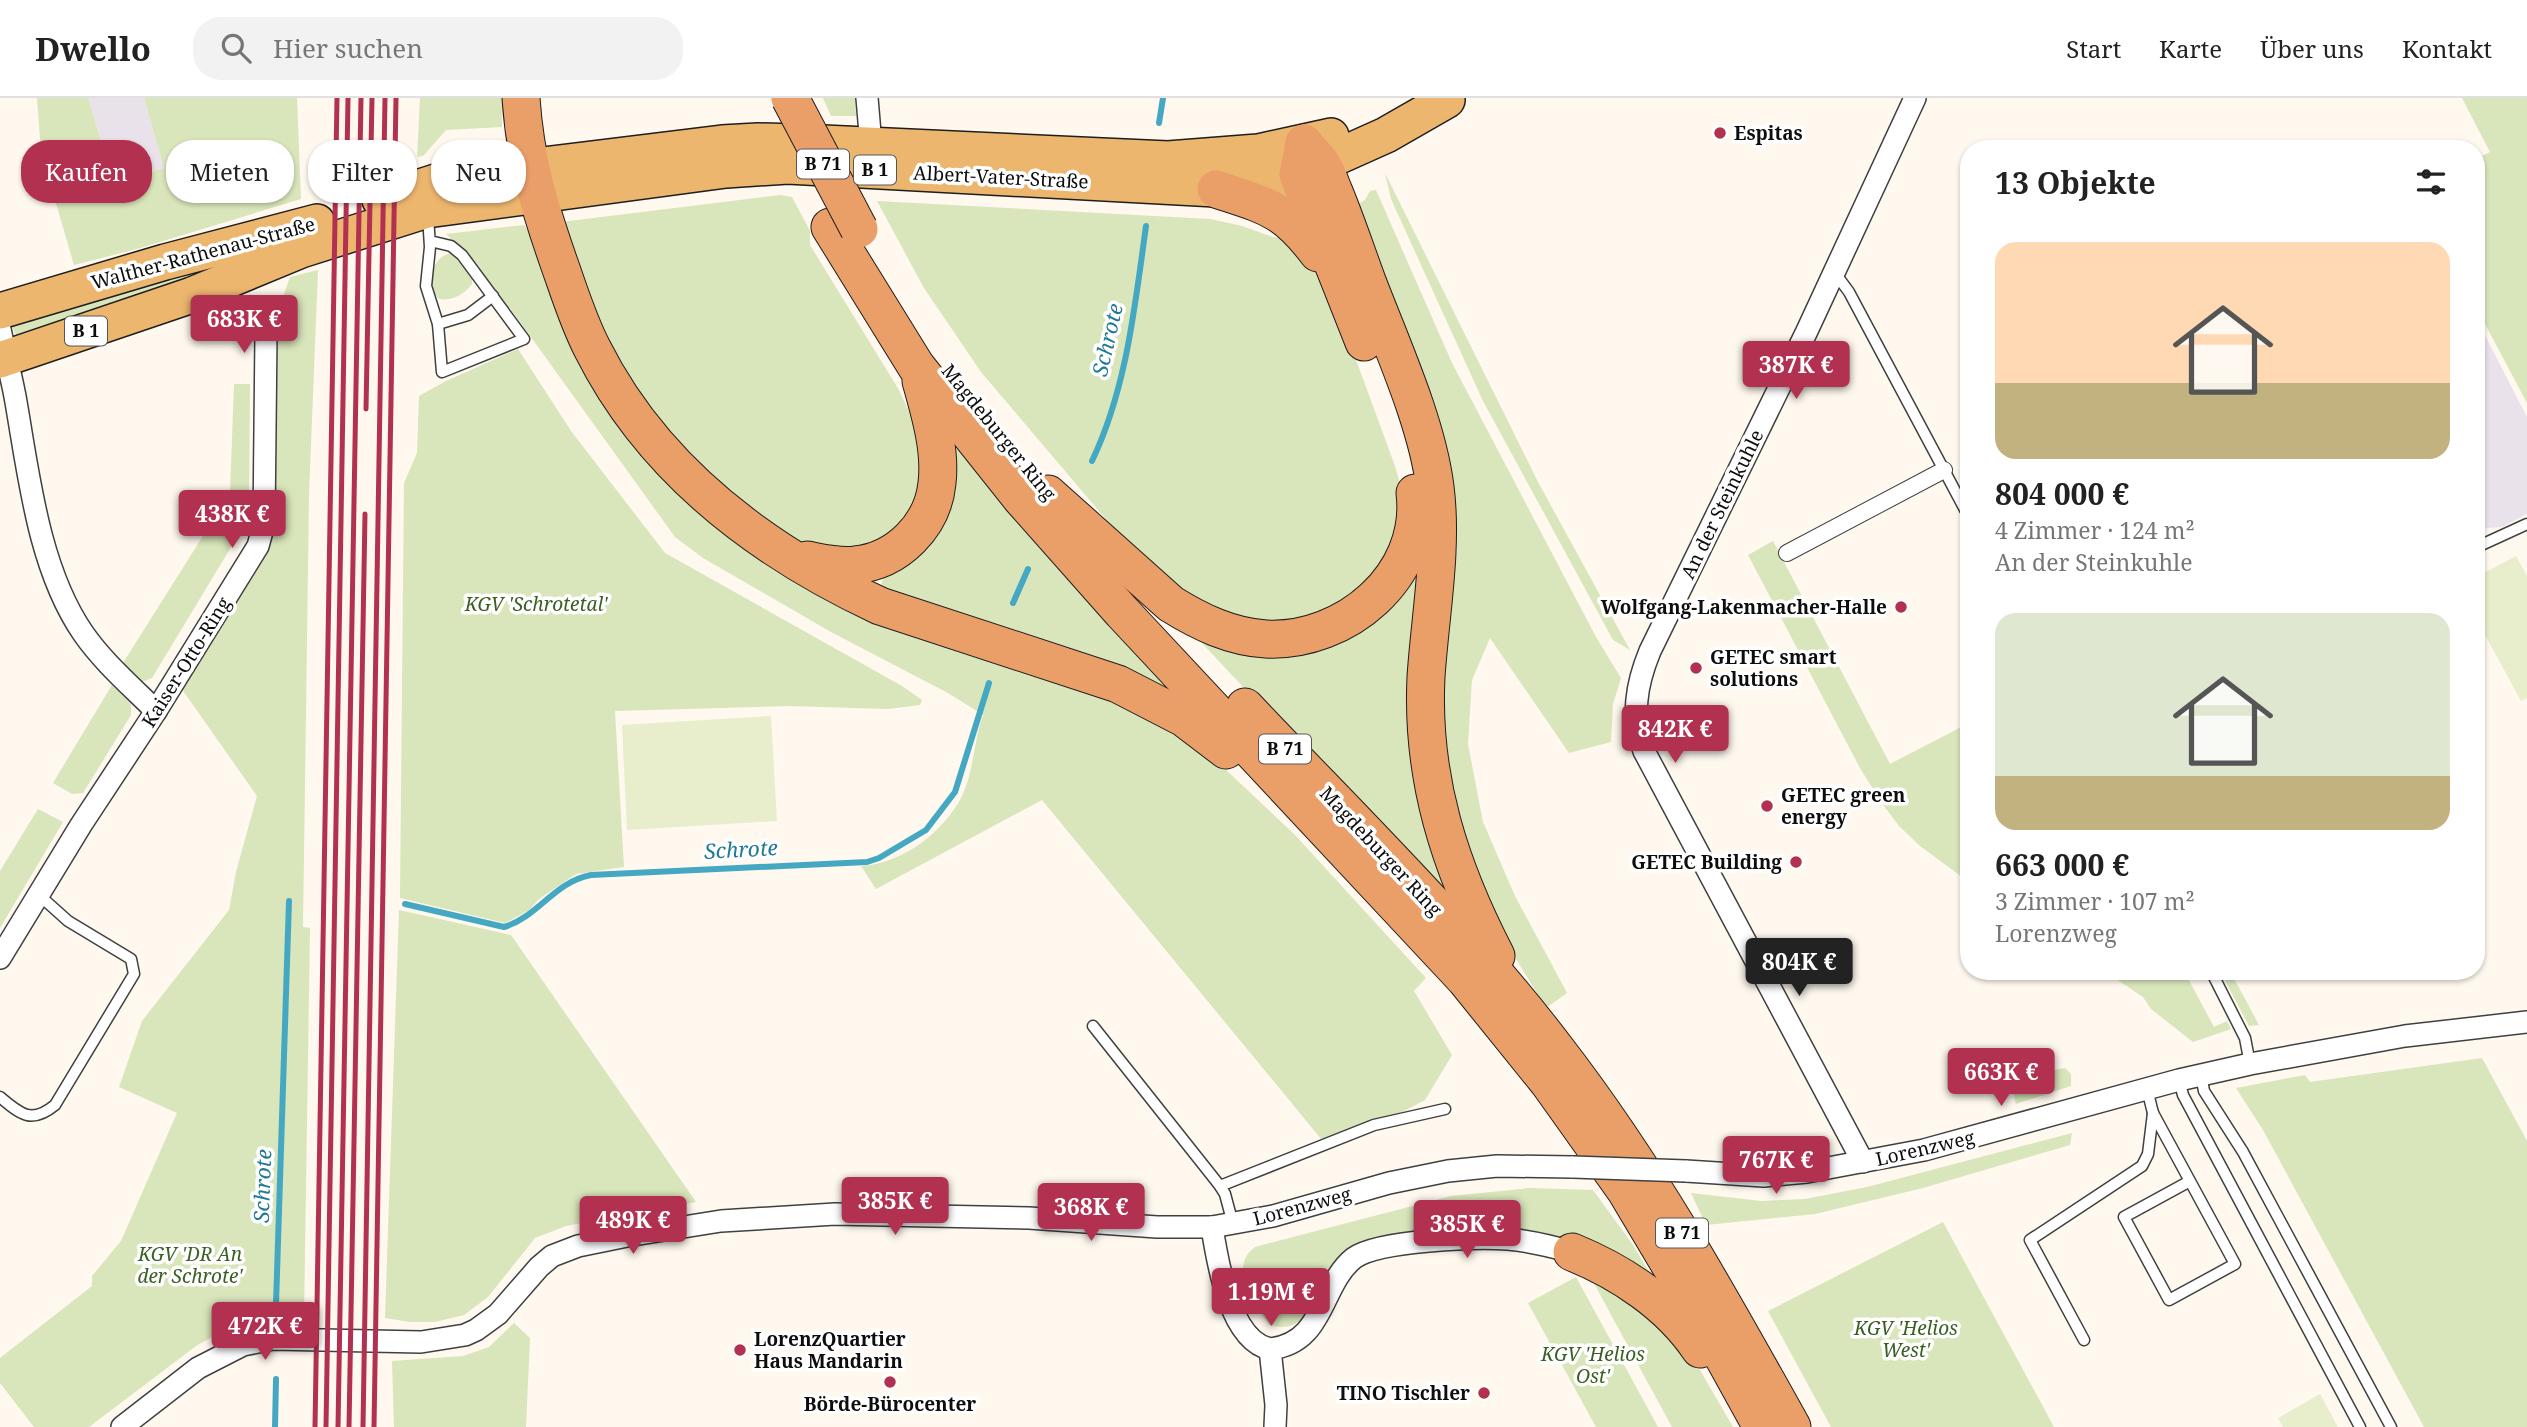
<!DOCTYPE html>
<html lang="de">
<meta charset="utf-8">
<style>
body{margin:0;font-family:"Noto Serif",serif;background:#f2f2f2;color:#222;height:100vh;display:flex;flex-direction:column;font-size:26px;white-space:nowrap}
*{box-sizing:border-box;margin:0}
p{font-size:23px;color:#767676}
.icon{flex:none;width:38px;height:38px;fill:none;stroke:currentColor;stroke-width:2;stroke-linecap:round;stroke-linejoin:round}
.map{position:relative;flex:1;overflow:hidden}
.side{position:absolute;left:1960px;top:42px;width:525px;height:840px;display:flex;flex-direction:column;background:#fff;border-radius:28px;box-shadow:0 2px 5px #0004}
.side>*{flex:none}
.top-card{position:absolute;left:21px;top:42px;width:665px;height:63px;display:flex;gap:14px}
.price{position:absolute;translate:-50% -60px;padding:0 16px;border-radius:7px;background:#b23150;color:#fff;font-size:23px;line-height:46px;filter:drop-shadow(0 2px 4px #0008)}
.price::after{content:'';position:absolute;left:50%;top:42px;width:21px;height:16px;margin-left:-10px;background:inherit;clip-path:polygon(0 0,100% 0,50% 100%)}
.price.current{background:#222;color:#fff}
ul{padding:0;list-style:none}
li{display:grid;align-content:center;gap:14px;height:371px;padding:0 35px}
li span{display:grid;place-items:center;height:217px;border-radius:21px;color:#555}
li>.icon{margin-inline-start:auto}
span .icon{width:126px;height:126px;fill:#fffc;stroke-width:1}
li b{font-size:30px}
h2{display:flex;justify-content:space-between;align-items:center;height:84px;padding:0 35px;font-size:30px}
.chip{padding:0 24px;border-radius:28px;background:#fff;box-shadow:0 2px 5px #0004;font-size:24px;line-height:63px}
.chip.current{background:#b23150;color:#fff}
header{display:flex;align-items:center;gap:42px;box-sizing:border-box;height:98px;padding:0 35px;background:#fff;border-bottom:2px solid #e0e0e0}
header strong{font-size:33px}
nav{display:flex;gap:38px;margin-inline-start:auto;font-size:24px}
.search{width:490px;height:63px;background:#f2f2f2;display:flex;align-items:center;gap:18px;box-sizing:border-box;padding:0 24px;border-radius:28px;color:#767676;font-size:26px}
.map>svg:first-child{display:block}
.industrial{fill:#e9e2eb}
.green{fill:#d9e5bb}
.pitch{fill:#e8edcc}
.lines{fill:none;stroke-linecap:round;stroke-linejoin:round}
.stream{stroke:#45a8c2;stroke-width:6}
.service-casing{stroke:#404040;stroke-width:13}
.pedestrian-casing{stroke:#404040;stroke-width:18}
.minor-casing{stroke:#404040;stroke-width:24}
.primary-casing{stroke:#1e1e1e;stroke-width:38}
.trunk-casing{stroke:#1e1e1e;stroke-width:39}
.service{stroke:#fff;stroke-width:10}
.pedestrian{stroke:#fff;stroke-width:16}
.minor{stroke:#fff;stroke-width:21}
.primary{stroke:#edb66f;stroke-width:35}
.trunk{stroke:#ea9e68;stroke-width:37}
.rail{stroke:#b23150;stroke-width:5}
.minor-bridge-casing{stroke:#404040;stroke-width:24;stroke-linecap:butt}
.trunk-bridge-casing{stroke:#1e1e1e;stroke-width:39;stroke-linecap:butt}
.minor-bridge{stroke:#fff;stroke-width:21}
.trunk-bridge{stroke:#ea9e68;stroke-width:37}
.poi-dot{fill:#b23150;stroke:#fff;stroke-width:2.5}
.labels{text-anchor:middle;stroke-width:7;stroke-linejoin:round;paint-order:stroke}
.shield{fill:#fff;stroke:#565656;stroke-width:2}
.shield-label{font-size:18px;font-weight:bold;fill:#0d0d0d}
.poi-label{font-size:19px;font-weight:bold;fill:#0d0d0d;stroke:#fff;text-anchor:start}
.street-label{font-size:19px;fill:#0d0d0d;stroke:#fff}
.park-label{font-size:19px;font-style:italic;fill:#3b6023;stroke:#fff}
.water-label{font-size:21px;font-style:italic;fill:#217995;stroke:#fff}
</style>
<header>
<strong>Dwello</strong>
<div class="search"><svg class="icon" aria-label="search" viewBox="0 0 24 24"><circle cx="10" cy="10" r="6"/><path d="M15 15l6 6"/></svg>Hier suchen</div>
<nav><a>Start</a><a>Karte</a><a>Über uns</a><a>Kontakt</a></nav>
</header>
<div class="map">
<svg width="2527" height="1329" viewBox="0 0 2527 1329">
<rect width="100%" height="100%" fill="#fef8ef"/>
<g class="industrial">
<polygon points="88,0 144,0 164,70 114,85"/>
<polygon points="2476,220 2527,319 2527,416 2502,429 2476,431"/>
</g>
<g class="green">
<polygon points="37,0 88,0 114,85 164,70 144,0 297,0 301,101 137,151 74,167 41,54"/>
<polygon points="420,0 502,0 502,29 446,32 423,58 417,59"/>
<polygon points="823,0 855,0 856,18 831,18"/>
<polygon points="2462,0 2527,0 2527,305 2476,209 2476,61 2490,54"/>
<polygon points="1385,75 1538,384 1630,552 1613,542 1483,303 1391,101"/>
<polygon points="1376,92 1452,265 1596,539 1621,580 1613,606 1611,644 1569,655 1490,540 1472,582 1468,646 1483,724 1515,798 1567,895 1546,910 1516,861 1468,763 1440,659 1447,467 1356,107 1365,102 1370,93"/>
<polygon points="780,97 792,99 810,133 810,147 899,292 919,335 924,378 908,420 864,454 795,446 694,367 616,267 561,124"/>
<polygon points="877,103 1210,121 1242,128 1273,139 1282,140 1304,151 1337,210 1395,368 1402,393 1396,447 1355,501 1284,530 1217,518 1138,459 981,274 924,190"/>
<path d="M524 127 534 140 681 395 1099 592 1207 654 1295 737 1426 880 1414 893 1452 957 1425 1002 1404 1013 1322 1042 1042 702 876 791 861 768C903 766 945 733 963 696 974 671 974 642 983 617L948 595 831 534 703 460 675 439 510 210 507 212 478 167 446 136Z"/>
<path d="M451 155 457 156 472 175V186C463 197 453 203 439 201 425 187 431 159 451 155Z"/>
<polygon points="224,162 231,166 17,239 11,227"/>
<polygon points="318,172 309,396 303,829 310,830 304,1218 262,1217 221,1234 196,1248 89,1329 34,1329 0,1285 0,1260 92,1188 92,1178 121,1143 177,1015 119,989 142,923 229,812 236,774 257,698 179,587 266,450 273,390 275,223 290,179"/>
<polygon points="518,251 571,333 665,455 902,588 922,602 920,607 888,611 789,608 615,613 624,769 576,776 539,801 529,812 505,825 400,800 404,385 417,355 419,298 446,283"/>
<polygon points="234,286 250,286 249,405 245,426 152,580 142,584 123,565 230,395"/>
<polygon points="961,350 1181,598 1112,566 1070,550 881,489 883,479 953,354"/>
<polygon points="1773,443 1890,666 1969,625 1969,784 1920,748 1899,728 1881,704 1860,670 1748,457"/>
<polygon points="1420,454 1459,809 1389,745 1201,544 1202,542 1262,557"/>
<polygon points="112,587 131,606 131,617 83,695 72,696 53,685"/>
<polygon points="38,711 63,724 0,830 0,773"/>
<polygon points="399,812 511,837 696,1104 566,1128 535,1140 488,1199 464,1217 435,1224 410,1224 385,1220"/>
<polygon points="2104,873 2184,873 2214,929 2227,923 2231,931 2193,944 2151,911 2143,899"/>
<polygon points="2220,873 2230,873 2259,927 2249,928"/>
<polygon points="2482,960 2527,1043 2527,1329 2424,1329 2263,1032 2236,990 2305,977 2310,984"/>
<polygon points="2065,970 2071,976 2071,988 2016,1006 2010,981"/>
<polygon points="2072,1035 2070,1047 1923,1090 1815,1116 1706,1127 1691,1095 1761,1103 1805,1101 1867,1089"/>
<path d="M1530 1090 1593 1092 1633 1147 1663 1197 1599 1156 1376 1142 1305 1220C1293 1229 1282 1231 1269 1227 1255 1207 1227 1169 1255 1149L1451 1098Z"/>
<polygon points="1943,1124 2054,1329 1831,1329 1768,1213"/>
<polygon points="1584,1167 1600,1175 1693,1260 1733,1329 1672,1329"/>
<polygon points="1576,1179 1658,1329 1596,1329 1528,1205"/>
<polygon points="514,1225 530,1240 526,1329 394,1329 392,1263 463,1258 489,1249"/>
</g>
<g class="pitch">
<polygon points="2516,458 2527,478 2527,600 2521,603 2476,520 2476,479"/>
<polygon points="771,618 777,723 627,732 622,627"/>
<polygon points="2320,1296 2338,1329 2283,1329 2278,1320"/>
</g>
<g class="lines">
<g class="stream">
<polyline points="1159,25 1163,0"/>
<path d="M1092 363C1127 290 1135 206 1146 128"/>
<polyline points="1013,505 1028,471"/>
<path d="M405 806 504 829C538 819 554 784 591 777L867 764 879 760 926 732 955 694 989 585"/>
<polyline points="276,1206 289,803"/>
<polyline points="275,1329 276,1281"/>
</g>
<defs>
<g id="service">
<polyline points="428,118 430,149 426,188 438,226 442,274 524,241 462,157 451,148 430,143"/>
<polyline points="1835,175 1849,194 1969,419"/>
<polyline points="438,226 468,217 493,198"/>
<polyline points="2479,448 2527,426"/>
<polyline points="2211,873 2245,940 2250,966"/>
<polyline points="1093,928 1220,1088 1225,1096 1233,1126"/>
<polyline points="2201,977 2204,993 2243,1054 2391,1329"/>
<polyline points="2179,982 2183,997 2360,1329"/>
<polyline points="2147,991 2153,1015 2235,1166 2169,1202 2124,1119 2190,1083"/>
<path d="M0 999C21 1017 32 1026 55 1007L134 876 131 861 68 823 39 797"/>
<polyline points="1220,1088 1374,1027 1445,1011"/>
<polyline points="2084,1242 2030,1142 2142,1068 2148,1056 2153,1015"/>
</g>
<polyline id="pedestrian" points="1787,455 1944,372"/>
<g id="minor">
<polyline points="867,0 871,47"/>
<path d="M0 231C5 256 12 280 16 304 29 379 39 471 83 535 103 564 131 588 156 613"/>
<polyline points="0,860 81,727 156,613 258,448 264,426 266,235"/>
<path d="M1863 1064 1644 653C1631 618 1636 587 1650 553L1806 235 1915 0"/>
<polyline points="1686,1073 1764,1078 1807,1074 1924,1052 2179,982 2250,966 2405,938 2527,924"/>
<path d="M1212 1129C1217 1162 1230 1243 1270 1251L1276 1307 1275 1329"/>
<path d="M1270 1251C1325 1245 1320 1187 1354 1160 1379 1142 1477 1139 1508 1141 1530 1143 1551 1148 1572 1154"/>
<polyline points="122,1329 198,1270 243,1247 273,1241 421,1244 465,1237 476,1232 498,1216 539,1169 552,1158 578,1148 627,1138 721,1123 835,1116 1029,1120 1157,1129 1212,1129 1273,1118 1389,1085 1448,1073 1497,1068 1573,1069"/>
</g>
<g id="primary">
<polyline points="380,102 442,82 487,74 722,45 758,43 802,44 1168,61 1258,54 1331,38"/>
<polyline points="0,213 165,164 317,124"/>
<polyline points="0,262 192,197 301,152 427,112 726,72 788,68 1216,91 1253,89 1290,80 1386,37 1447,2"/>
</g>
<g id="trunk">
<path d="M521 0C525 61 539 108 559 165 569 193 578 223 592 250 652 370 760 452 880 508L1118 586 1184 620 1226 652"/>
<path d="M1304 45C1309 52 1316 58 1321 65 1327 73 1330 85 1334 94 1346 123 1356 153 1367 183 1391 246 1427 324 1435 389 1443 450 1430 518 1426 579 1421 681 1450 769 1496 858"/>
<polyline points="1304,45 1298,77 1364,244"/>
<path d="M1216 91C1267 108 1284 110 1318 155"/>
<polyline points="830,129 916,268 1021,400 1122,514 1465,881 1549,985 1626,1093 1704,1224 1762,1329"/>
<path d="M1048 396 1171 506C1200 524 1231 539 1266 541 1345 545 1425 478 1415 395"/>
<path d="M807 462C823 465 839 469 855 467 898 463 933 427 937 385 941 352 930 315 921 283"/>
<path d="M1245 609C1350 720 1464 830 1556 951 1648 1070 1719 1198 1792 1329"/>
<path d="M1572 1154C1621 1174 1670 1206 1700 1251"/>
</g>
</defs>
<use href="#service" class="service-casing"/>
<use href="#pedestrian" class="pedestrian-casing"/>
<use href="#minor" class="minor-casing"/>
<use href="#primary" class="primary-casing"/>
<use href="#trunk" class="trunk-casing"/>
<use href="#service" class="service"/>
<use href="#pedestrian" class="pedestrian"/>
<use href="#minor" class="minor"/>
<use href="#primary" class="primary"/>
<use href="#trunk" class="trunk"/>
<g class="rail">
<polyline points="366,311 372,0"/>
<polyline points="315,1329 337,0"/>
<polyline points="326,1329 348,0"/>
<polyline points="338,1329 361,0"/>
<polyline points="349,1329 365,416"/>
<polyline points="363,1329 385,0"/>
<polyline points="374,1329 396,0"/>
</g>
<defs>
<polyline id="minor-bridge" points="1573,1069 1686,1073"/>
<polyline id="trunk-bridge" points="790,0 859,131"/>
</defs>
<use href="#minor-bridge" class="minor-bridge-casing"/>
<use href="#trunk-bridge" class="trunk-bridge-casing"/>
<use href="#minor-bridge" class="minor-bridge"/>
<use href="#trunk-bridge" class="trunk-bridge"/>
</g>
<g class="poi-dot">
<circle cx="1720" cy="35" r="7"/>
<circle cx="1901" cy="509" r="7"/>
<circle cx="1696" cy="570" r="7"/>
<circle cx="1767" cy="708" r="7"/>
<circle cx="1796" cy="764" r="7"/>
<circle cx="740" cy="1252" r="7"/>
<circle cx="890" cy="1284" r="7"/>
<circle cx="1484" cy="1295" r="7"/>
</g>
<g class="labels">
<g class="shield">
<rect x="797" y="51.5" width="52" height="29" rx="5"/>
<rect x="854" y="57.5" width="42" height="29" rx="5"/>
<rect x="65" y="218.5" width="42" height="29" rx="5"/>
<rect x="1259" y="636.5" width="52" height="29" rx="5"/>
<rect x="1656" y="1120.5" width="52" height="29" rx="5"/>
</g>
<g class="shield-label">
<text x="823" y="72">B 71</text>
<text x="875" y="78">B 1</text>
<text x="86" y="239">B 1</text>
<text x="1285" y="657">B 71</text>
<text x="1682" y="1141">B 71</text>
</g>
<g class="poi-label">
<text x="1734" y="42">Espitas</text>
<text x="1887" y="516" text-anchor="end">Wolfgang-Lakenmacher-Halle</text>
<text x="1710" y="566">GETEC smart<tspan x="1710" dy="22">solutions</tspan></text>
<text x="1781" y="704">GETEC green<tspan x="1781" dy="22">energy</tspan></text>
<text x="1782" y="771" text-anchor="end">GETEC Building</text>
<text x="754" y="1248">LorenzQuartier<tspan x="754" dy="22">Haus Mandarin</tspan></text>
<text x="1470" y="1302" text-anchor="end">TINO Tischler</text>
<text x="890" y="1313" text-anchor="middle">Börde-Bürocenter</text>
</g>
<g class="street-label">
<text transform="translate(1001 79) rotate(3)" y="7">Albert-Vater-Straße</text>
<text transform="translate(203 155) rotate(-15)" y="7">Walther-Rathenau-Straße</text>
<text transform="translate(999 334) rotate(51)" y="7">Magdeburger Ring</text>
<text transform="translate(1722 406) rotate(-64)" y="7">An der Steinkuhle</text>
<text transform="translate(186 564) rotate(-58)" y="7">Kaiser-Otto-Ring</text>
<text transform="translate(1381 753) rotate(47)" y="7">Magdeburger Ring</text>
<text transform="translate(1925 1050) rotate(-13)" y="7">Lorenzweg</text>
<text transform="translate(1302 1108) rotate(-15)" y="7">Lorenzweg</text>
</g>
<g class="park-label">
<text x="536" y="513">KGV 'Schrotetal'</text>
<text x="190" y="1163">KGV 'DR An<tspan x="190" dy="22">der Schrote'</tspan></text>
<text x="1906" y="1237">KGV 'Helios<tspan x="1906" dy="22">West'</tspan></text>
<text x="1593" y="1263">KGV 'Helios<tspan x="1593" dy="22">Ost'</tspan></text>
</g>
<g class="water-label">
<text transform="translate(1108 242) rotate(-77)" y="7">Schrote</text>
<text transform="translate(741 752) rotate(-3)" y="7">Schrote</text>
<text transform="translate(263 1088) rotate(-88)" y="7">Schrote</text>
</g>
</g>
</svg>
<b class="price" style="left:244px;top:257px">683K €</b>
<b class="price" style="left:1796px;top:303px">387K €</b>
<b class="price" style="left:232px;top:452px">438K €</b>
<b class="price" style="left:1675px;top:667px">842K €</b>
<b class="price current" style="left:1799px;top:900px">804K €</b>
<b class="price" style="left:2001px;top:1010px">663K €</b>
<b class="price" style="left:1776px;top:1098px">767K €</b>
<b class="price" style="left:895px;top:1139px">385K €</b>
<b class="price" style="left:1091px;top:1145px">368K €</b>
<b class="price" style="left:633px;top:1158px">489K €</b>
<b class="price" style="left:1467px;top:1162px">385K €</b>
<b class="price" style="left:1271px;top:1230px">1.19M €</b>
<b class="price" style="left:265px;top:1264px">472K €</b>
<div class="top-card">
<a class="chip current">Kaufen</a>
<a class="chip">Mieten</a>
<a class="chip">Filter</a>
<a class="chip">Neu</a>
</div>
<section class="side">
<h2>13 Objekte<svg class="icon" aria-label="filters" viewBox="0 0 24 24"><path d="M4 7h16M4 17h16"/><circle cx="9" cy="7" r="2"/><circle cx="15" cy="17" r="2"/></svg></h2>
<ul>
<li><span style="background:linear-gradient(#ffd9b3 65%,#c2b280 0)"><svg class="icon" aria-label="home" viewBox="0 0 24 24"><path d="M3 11l9-7 9 7M6 9v11h12V9"/></svg></span><div><b>804 000 €</b><p>4 Zimmer · 124 m²</p><p>An der Steinkuhle</p></div></li>
<li><span style="background:linear-gradient(#dfe7d0 75%,#c2b280 0)"><svg class="icon" aria-label="home" viewBox="0 0 24 24"><path d="M3 11l9-7 9 7M6 9v11h12V9"/></svg></span><div><b>663 000 €</b><p>3 Zimmer · 107 m²</p><p>Lorenzweg</p></div></li>
</ul>
</section>
</div>
